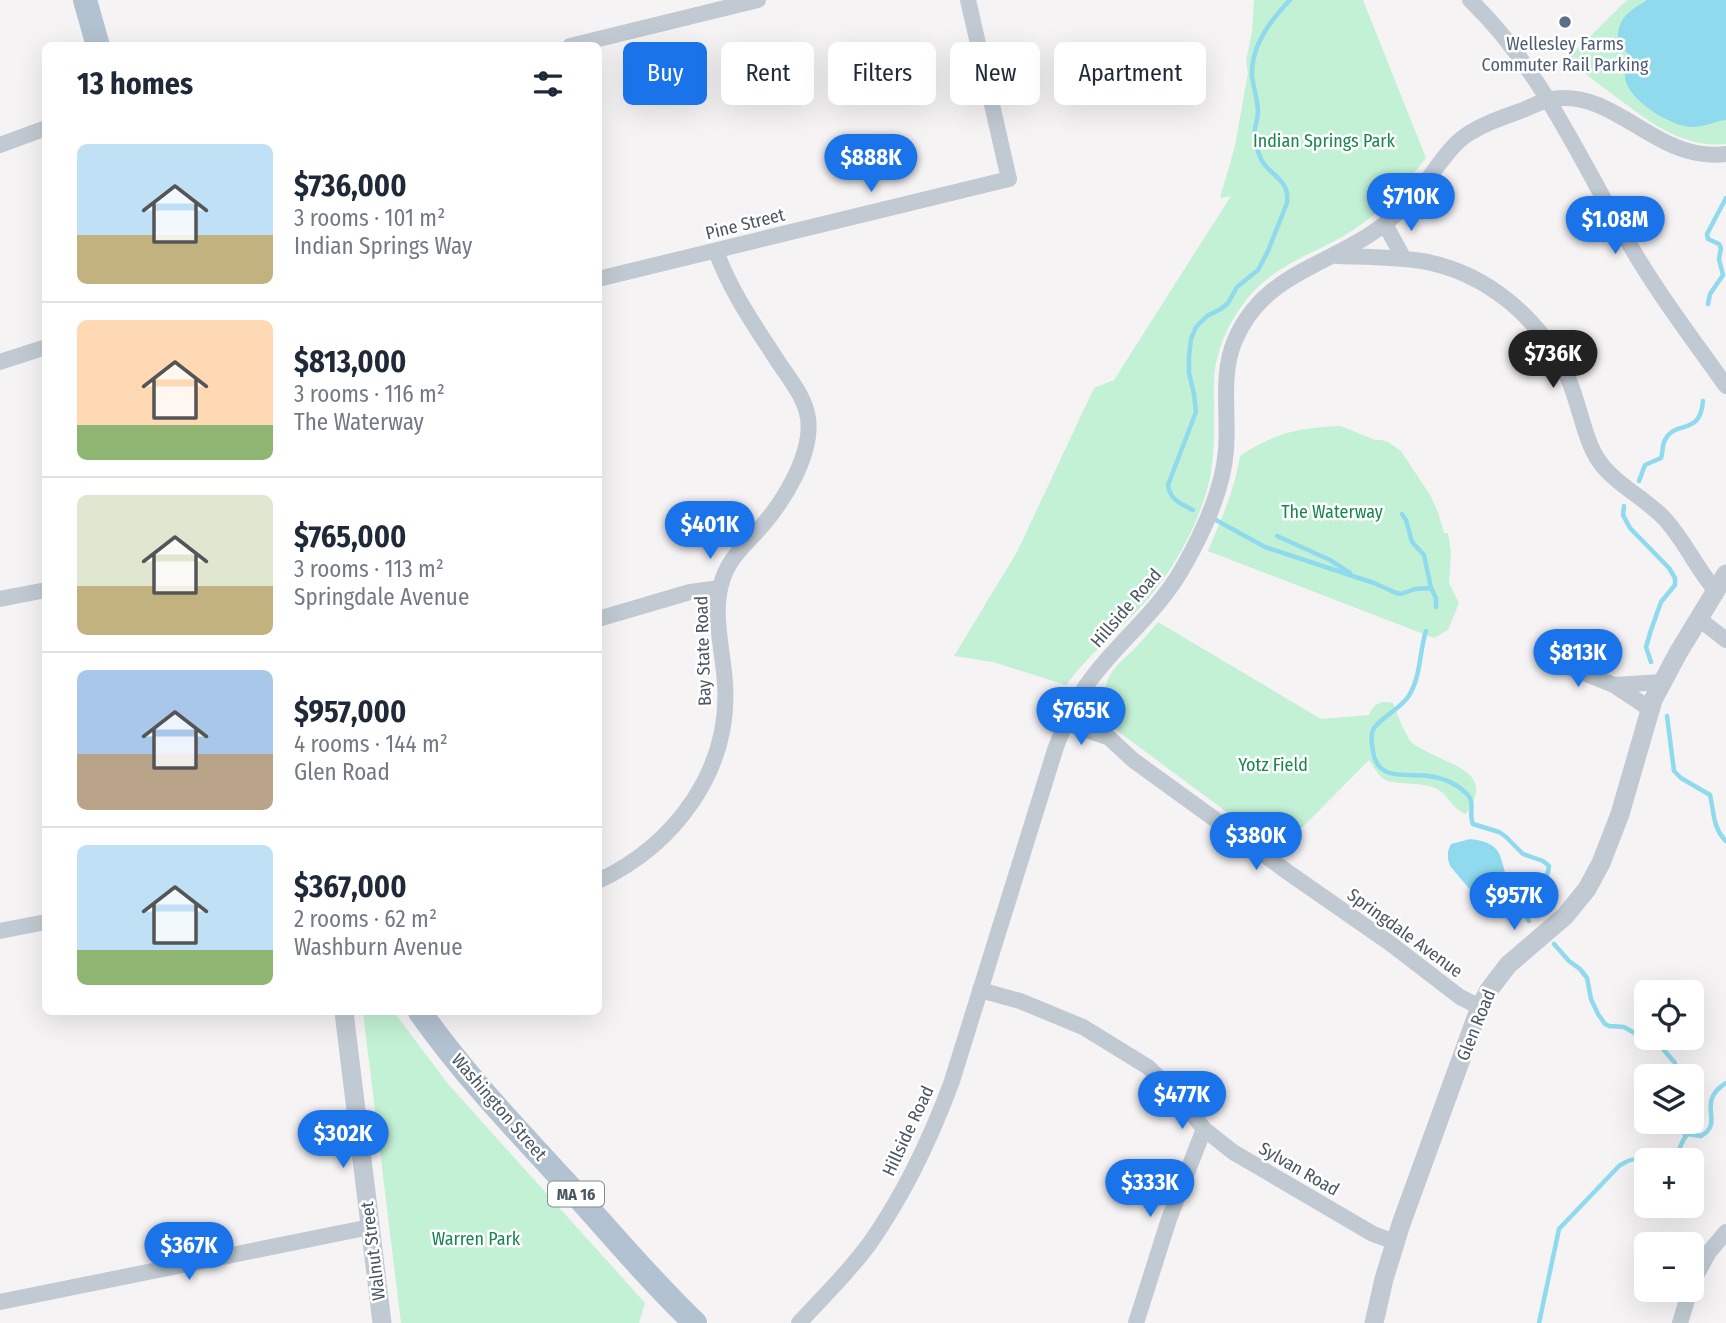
<!DOCTYPE html>
<meta charset="utf-8">
<style>
body{margin:0;font-family:"Fira Sans Condensed",sans-serif;background:#f2f2f3;color:#1f2937;height:100vh;display:flex;flex-direction:column;font-size:26px;white-space:nowrap}
*{box-sizing:border-box;margin:0}
p{font-size:23px;color:#747a83}
.icon{flex:none;width:38px;height:38px;fill:none;stroke:currentColor;stroke-width:2;stroke-linecap:round;stroke-linejoin:round}
.map{position:relative;flex:1;overflow:hidden}
.details{position:absolute;left:42px;top:42px;width:560px;height:973px;display:flex;flex-direction:column;background:#fff;border-radius:10px;box-shadow:0 7px 28px #0002}
.details>*{flex:none}
.hud{position:absolute;left:623px;top:42px;width:665px;height:63px;display:flex;gap:14px}
.buttons{position:absolute;left:1634px;top:980px;display:grid;gap:14px}
.buttons a{display:grid;place-items:center;width:70px;height:70px;border-radius:10px;background:#fff;box-shadow:0 7px 28px #0002;font-size:35px}
.price{position:absolute;translate:-50% -60px;padding:0 16px;border-radius:24px;background:#1a73e8;color:#fff;font-size:23px;line-height:46px;filter:drop-shadow(0 2px 4px #0008)}
.price::after{content:'';position:absolute;left:50%;top:42px;width:21px;height:16px;margin-left:-10px;background:inherit;clip-path:polygon(0 0,100% 0,50% 100%)}
.price.selected{background:#222;color:#fff}
ul{padding:0;list-style:none}
li{display:flex;align-items:center;gap:21px;height:175px;padding:0 35px}
li+li{border-top:2px solid #e0e1e3}
li span{display:grid;place-items:center;flex:none;width:196px;height:140px;border-radius:10px;color:#555}
li>.icon{margin-inline-start:auto}
span .icon{width:84px;height:84px;fill:#fffc;stroke-width:1}
li b{font-size:30px}
h2{display:flex;justify-content:space-between;align-items:center;height:84px;padding:0 35px;font-size:30px}
.pill{padding:0 24px;border-radius:10px;background:#fff;box-shadow:0 7px 28px #0002;font-size:24px;line-height:63px}
.pill.selected{background:#1a73e8;color:#fff}
.map>svg:first-child{display:block}
.green{fill:#c3f1d5}
.water{fill:#90daee}
.lines{fill:none;stroke-linecap:round;stroke-linejoin:round}
.stream{stroke:#90daee;stroke-width:4.5}
.minor{stroke:#c1cad2;stroke-width:16}
.tertiary{stroke:#c1cad2;stroke-width:19}
.primary{stroke:#b3c2d1;stroke-width:24}
.service-dot{fill:#5c6f8a;stroke:#fff;stroke-width:2.5}
.labels{text-anchor:middle;stroke-width:5;stroke-linejoin:round;paint-order:stroke}
.shield{fill:#fff;stroke:#808990;stroke-width:2}
.shield-label{font-size:16px;font-weight:bold;fill:#4a5661}
.service-label{font-size:18px;fill:#4e5e75;stroke:#fff}
.park-label{font-size:18px;fill:#17864f;stroke:#fff}
.street-label{font-size:18px;fill:#4a5661;stroke:#fff}
</style>
<div class="map">
<svg width="1726" height="1323" viewBox="0 0 1726 1323">
<rect width="100%" height="100%" fill="#f5f3f3"/>
<g class="green">
<path d="M1254 0H1363L1426 158C1402 188 1383 211 1350 232 1309 257 1267 266 1239 310 1228 326 1220 344 1216 363 1213 377 1214 391 1214 405 1214 434 1215 462 1207 490 1193 537 1167 581 1132 616 1109 639 1085 659 1066 685L993 662 954 656 1017 552 1094 388 1114 380 1231 196 1220 198 1235 146 1244 95 1248 73 1246 61 1252 32Z"/>
<path d="M1627 0H1726V144C1683 148 1651 123 1619 99 1601 86 1584 73 1567 59Z"/>
<path d="M1341 426 1375 440H1382L1388 442 1401 451 1430 495 1438 512 1444 533H1448L1451 553 1449 583 1459 603 1448 630 1434 638 1208 551C1221 520 1235 489 1240 456 1276 432 1299 428 1341 426Z"/>
<path d="M1158 622 1321 719 1369 715C1373 704 1382 699 1393 703 1397 713 1405 735 1412 743 1415 745 1418 747 1422 749 1450 766 1497 771 1466 814 1451 809 1449 795 1437 789 1419 780 1395 787 1382 778 1377 774 1373 765 1369 760L1279 851 1119 732C1110 723 1106 714 1105 702 1102 675 1119 664 1136 647 1144 639 1151 630 1158 622Z"/>
<polygon points="363,1012 394,1012 448,1084 645,1303 639,1323 401,1323"/>
</g>
<g class="water">
<path d="M1647 0H1726V120C1715 121 1705 127 1693 127 1672 127 1633 103 1626 82 1623 72 1628 64 1628 54 1626 51 1622 49 1620 46 1618 42 1618 38 1618 34 1620 15 1632 10 1647 0Z"/>
<path d="M1470 839C1479 840 1490 842 1496 849 1507 861 1502 895 1525 891 1529 890 1532 888 1536 888L1543 892V896L1542 899 1525 917 1520 918 1491 906 1480 899 1472 892 1450 866 1448 859V851L1451 844Z"/>
</g>
<g class="lines">
<g class="stream">
<polyline points="1708,304 1710,294 1723,275 1719,259 1721,248 1719,244 1708,239 1707,234 1726,198"/>
<path d="M1639 481 1645 465 1661 458C1663 453 1662 447 1664 442 1674 418 1700 438 1703 401"/>
<polyline points="1624,506 1623,515 1630,528 1669,568 1675,578 1675,585 1661,602 1651,630 1646,647 1651,662"/>
<path d="M1193 510C1180 503 1170 500 1168 485L1196 412 1194 394 1189 373V357L1191 339 1196 327 1207 316 1221 309 1228 303 1237 287 1258 270 1268 251 1287 203C1290 178 1270 177 1261 159 1257 150 1254 138 1255 128 1256 122 1258 118 1258 112 1258 99 1253 87 1252 75 1251 45 1271 20 1290 0"/>
<polyline points="1402,514 1406,520 1412,542 1424,555 1431,588"/>
<polyline points="1216,520 1265,547 1374,583 1396,593 1401,594 1415,589 1431,588 1436,598 1436,607"/>
<polyline points="1277,536 1330,560 1350,573"/>
<path d="M1426 631C1419 653 1421 678 1408 697 1399 710 1377 720 1373 730 1370 736 1372 744 1373 751 1377 782 1407 773 1429 776 1443 778 1457 784 1467 794 1476 803 1468 814 1473 824L1499 832 1505 836 1523 854 1543 861 1549 866 1548 872 1538 891"/>
<path d="M1667 716 1674 771 1681 778 1710 795C1714 812 1713 829 1726 841"/>
<polyline points="1524,913 1529,921"/>
<polyline points="1554,944 1569,961 1580,969 1587,978 1591,999 1598,1014 1605,1024 1609,1026 1624,1027 1638,1035 1652,1041 1663,1049 1675,1063 1676,1076"/>
<polyline points="1684,1122 1685,1136"/>
<path d="M1672 1160C1681 1153 1680 1140 1688 1134L1701 1136C1726 1122 1694 1103 1726 1083"/>
<path d="M1539 1323 1559 1229 1619 1166C1630 1159 1635 1157 1647 1163"/>
</g>
<g class="minor">
<path d="M1470 0C1540 67 1579 158 1627 240 1656 291 1692 338 1726 386"/>
<polyline points="570,46 758,0"/>
<polyline points="0,145 46,128"/>
<polyline points="1385,224 1404,259"/>
<path d="M1337 256C1365 257 1394 257 1422 261 1486 272 1540 318 1567 376 1579 401 1584 440 1599 461 1613 482 1644 498 1663 517 1684 539 1696 568 1716 591"/>
<polyline points="598,279 1009,179 968,0"/>
<polyline points="0,362 46,347"/>
<polyline points="0,599 46,590"/>
<polyline points="598,619 690,592 720,588"/>
<polyline points="1699,619 1726,640"/>
<polyline points="1554,661 1614,685 1650,709"/>
<polyline points="1614,685 1662,682"/>
<polyline points="1086,686 1098,721 1103,732 1133,760 1289,873 1391,944 1460,997 1480,1007"/>
<polyline points="1066,723 1107,737"/>
<path d="M598 881C675 845 731 770 725 683 723 650 711 611 723 578 730 557 747 543 761 527 784 501 813 454 808 418 805 396 787 376 775 357 753 323 730 290 716 251"/>
<polyline points="0,931 46,922"/>
<polyline points="980,990 1020,1001 1083,1027 1148,1067 1182,1101 1204,1129 1233,1152 1373,1234 1395,1242"/>
<polyline points="1692,1283 1709,1252 1726,1232"/>
<polyline points="0,1302 370,1227"/>
<path d="M799 1323C823 1297 849 1272 870 1243 905 1193 931 1138 952 1081L1055 750C1064 725 1075 700 1091 679 1121 639 1161 609 1185 564 1204 530 1223 490 1226 450 1229 413 1220 375 1235 340 1265 270 1333 266 1387 222 1404 209 1417 193 1430 176 1441 162 1451 146 1465 136 1482 124 1504 117 1523 110 1533 106 1543 100 1553 99 1598 91 1635 130 1674 146 1690 153 1708 156 1726 154"/>
<polyline points="1136,1323 1169,1219 1204,1129"/>
<polyline points="1680,1323 1690,1290"/>
</g>
<g class="tertiary">
<polyline points="344,1012 382,1323"/>
<polyline points="1374,1323 1384,1279 1401,1224 1480,1007 1489,990 1508,965 1565,916 1587,889 1601,863 1620,814 1653,700 1678,653 1726,574"/>
</g>
<g class="primary">
<polyline points="85,0 98,46"/>
<path d="M420 1012C463 1073 514 1127 565 1182 608 1230 649 1279 695 1323"/>
</g>
</g>
<circle class="service-dot" cx="1565" cy="22" r="7"/>
<g class="labels">
<rect class="shield" x="548" y="1181.5" width="56" height="25" rx="5"/>
<g class="shield-label">
<text x="576" y="1200">MA 16</text>
</g>
<g class="service-label">
<text x="1565" y="50">Wellesley Farms<tspan x="1565" dy="21">Commuter Rail Parking</tspan></text>
</g>
<g class="park-label">
<text x="1324" y="147">Indian Springs Park</text>
<text x="1332" y="518">The Waterway</text>
<text x="1273" y="771">Yotz Field</text>
<text x="476" y="1245">Warren Park</text>
</g>
<g class="street-label">
<text transform="translate(745 224) rotate(-14)" y="6">Pine Street</text>
<text transform="translate(1126 608) rotate(-49)" y="6">Hillside Road</text>
<text transform="translate(703 651) rotate(-92)" y="6">Bay State Road</text>
<text transform="translate(1405 933) rotate(36)" y="6">Springdale Avenue</text>
<text transform="translate(1476 1025) rotate(-68)" y="6">Glen Road</text>
<text transform="translate(499 1107) rotate(49)" y="6">Washington Street</text>
<text transform="translate(908 1131) rotate(-65)" y="6">Hillside Road</text>
<text transform="translate(1299 1169) rotate(30)" y="6">Sylvan Road</text>
<text transform="translate(373 1251) rotate(-97)" y="6">Walnut Street</text>
</g>
</g>
</svg>
<div class="buttons">
<a><svg class="icon" aria-label="locate" viewBox="0 0 24 24"><circle cx="12" cy="12" r="6"/><path d="M12 2v4M12 18v4M2 12h4M18 12h4"/></svg></a>
<a><svg class="icon" aria-label="layers" viewBox="0 0 24 24"><path d="M12 4l9 5-9 5-9-5zM3 14l9 5 9-5"/></svg></a>
<a>+</a>
<a>−</a>
</div>
<b class="price" style="left:871px;top:194px">$888K</b>
<b class="price" style="left:1411px;top:233px">$710K</b>
<b class="price" style="left:1615px;top:256px">$1.08M</b>
<b class="price selected" style="left:1553px;top:390px">$736K</b>
<b class="price" style="left:710px;top:561px">$401K</b>
<b class="price" style="left:1578px;top:689px">$813K</b>
<b class="price" style="left:1081px;top:747px">$765K</b>
<b class="price" style="left:1256px;top:872px">$380K</b>
<b class="price" style="left:1514px;top:932px">$957K</b>
<b class="price" style="left:1182px;top:1131px">$477K</b>
<b class="price" style="left:343px;top:1170px">$302K</b>
<b class="price" style="left:1150px;top:1219px">$333K</b>
<b class="price" style="left:189px;top:1282px">$367K</b>
<div class="hud">
<a class="pill selected">Buy</a>
<a class="pill">Rent</a>
<a class="pill">Filters</a>
<a class="pill">New</a>
<a class="pill">Apartment</a>
</div>
<section class="details">
<h2>13 homes<svg class="icon" aria-label="filters" viewBox="0 0 24 24"><path d="M4 7h16M4 17h16"/><circle cx="9" cy="7" r="2"/><circle cx="15" cy="17" r="2"/></svg></h2>
<ul>
<li><span style="background:linear-gradient(#bfe0f5 65%,#c2b280 0)"><svg class="icon" aria-label="home" viewBox="0 0 24 24"><path d="M3 11l9-7 9 7M6 9v11h12V9"/></svg></span><div><b>$736,000</b><p>3 rooms · 101 m²</p><p>Indian Springs Way</p></div></li>
<li><span style="background:linear-gradient(#ffd9b3 75%,#8fb573 0)"><svg class="icon" aria-label="home" viewBox="0 0 24 24"><path d="M3 11l9-7 9 7M6 9v11h12V9"/></svg></span><div><b>$813,000</b><p>3 rooms · 116 m²</p><p>The Waterway</p></div></li>
<li><span style="background:linear-gradient(#dfe7d0 65%,#c2b280 0)"><svg class="icon" aria-label="home" viewBox="0 0 24 24"><path d="M3 11l9-7 9 7M6 9v11h12V9"/></svg></span><div><b>$765,000</b><p>3 rooms · 113 m²</p><p>Springdale Avenue</p></div></li>
<li><span style="background:linear-gradient(#a9c7e8 60%,#b9a48a 0)"><svg class="icon" aria-label="home" viewBox="0 0 24 24"><path d="M3 11l9-7 9 7M6 9v11h12V9"/></svg></span><div><b>$957,000</b><p>4 rooms · 144 m²</p><p>Glen Road</p></div></li>
<li><span style="background:linear-gradient(#bfe0f5 75%,#8fb573 0)"><svg class="icon" aria-label="home" viewBox="0 0 24 24"><path d="M3 11l9-7 9 7M6 9v11h12V9"/></svg></span><div><b>$367,000</b><p>2 rooms · 62 m²</p><p>Washburn Avenue</p></div></li>
</ul>
</section>
</div>
